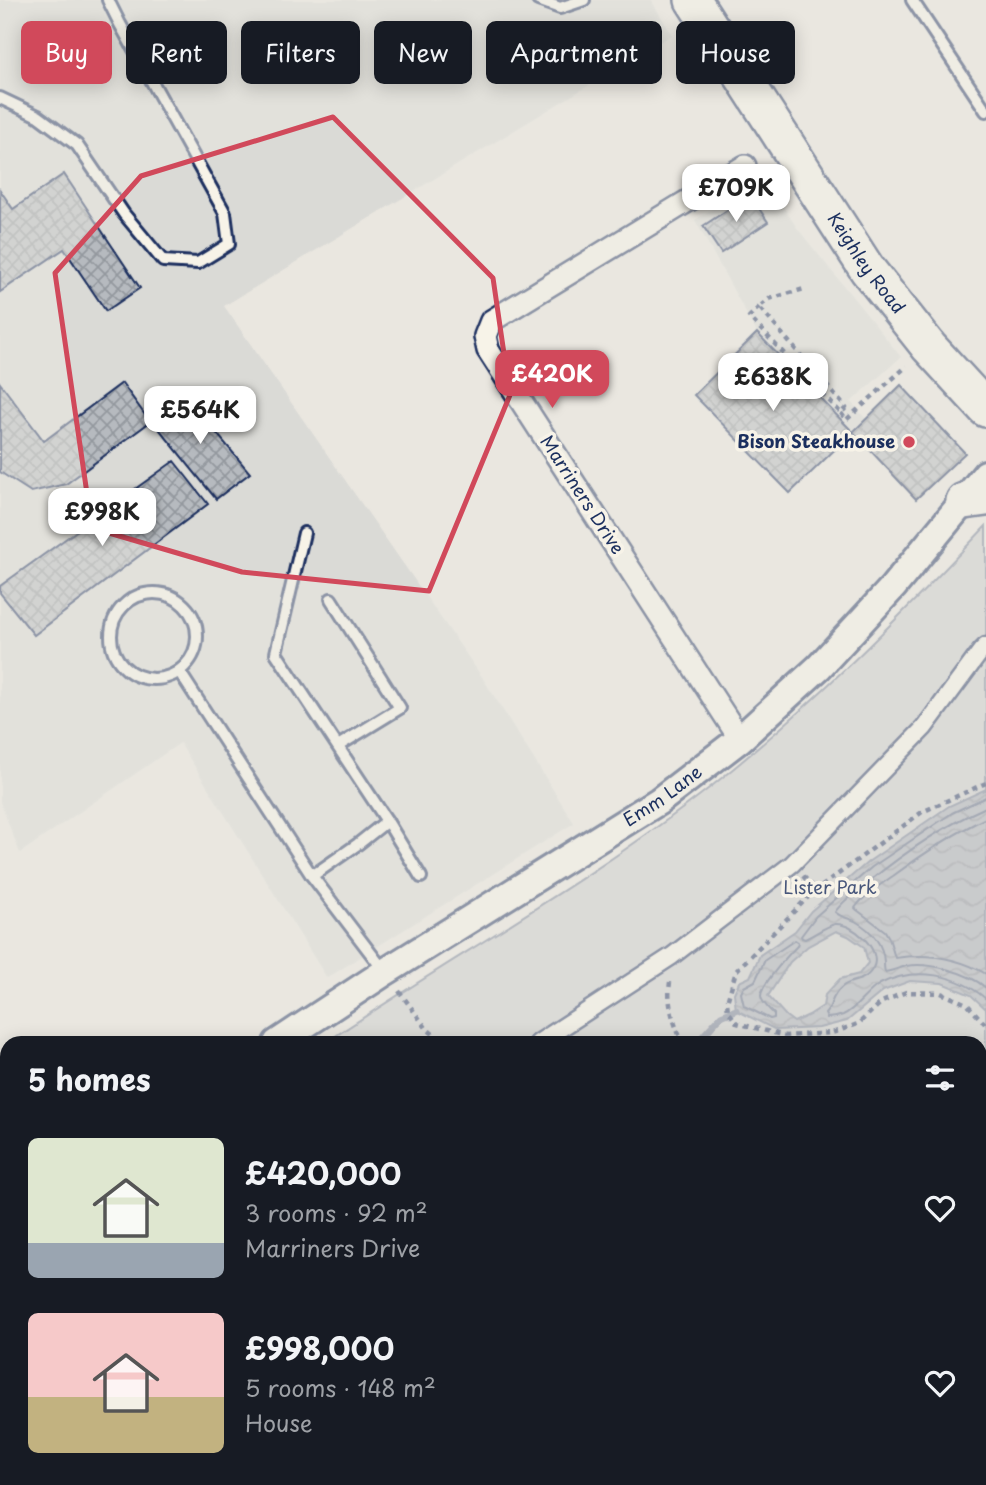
<!DOCTYPE html>
<meta charset="utf-8">
<style>
body{margin:0;font-family:"Playpen Sans",sans-serif;background:#242831;color:#f1f3f6;height:100vh;display:flex;flex-direction:column;font-size:26px;white-space:nowrap}
*{box-sizing:border-box;margin:0}
p{font-size:23px;color:#9ea1a6}
.icon{flex:none;width:38px;height:38px;fill:none;stroke:currentColor;stroke-width:2;stroke-linecap:round;stroke-linejoin:round}
.map{position:relative;flex:1;overflow:hidden}
.panel{position:absolute;left:0px;top:1036px;width:987px;height:450px;display:flex;flex-direction:column;background:#171b24;border-radius:21px 21px 0 0;box-shadow:0 4px 18px #0003}
.panel>*{flex:none}
.banner{position:absolute;left:21px;top:21px;width:945px;height:63px;display:flex;gap:14px}
.price{position:absolute;translate:-50% -60px;padding:0 16px;border-radius:14px;background:#fff;color:#222;font-size:23px;line-height:46px;filter:drop-shadow(0 2px 4px #0008)}
.price::after{content:'';position:absolute;left:50%;top:42px;width:21px;height:16px;margin-left:-10px;background:inherit;clip-path:polygon(0 0,100% 0,50% 100%)}
.price.active{background:#d1495b;color:#fff}
ul{padding:0;list-style:none}
li{display:flex;align-items:center;gap:21px;height:175px;padding:0 28px}
li span{display:grid;place-items:center;flex:none;width:196px;height:140px;border-radius:10px;color:#555}
li>.icon{margin-inline-start:auto}
span .icon{width:84px;height:84px;fill:#fffc;stroke-width:1}
li b{font-size:30px}
h2{display:flex;justify-content:space-between;align-items:center;height:84px;padding:0 28px;font-size:30px}
.pill{padding:0 24px;border-radius:10px;background:#171b24;box-shadow:0 4px 18px #0003;font-size:24px;line-height:63px}
.pill.active{background:#d1495b;color:#fff}
.map>svg:first-child{display:block}
.built{fill:#dadad6}
.green{fill:#cbcccd;stroke:#737e96;stroke-width:2}
.water{fill:url(#water-waves);stroke:#6d7892;stroke-width:2;fill-rule:evenodd}
.lines{fill:none;stroke-linecap:round;stroke-linejoin:round}
.shore{stroke:#515f80;stroke-width:2}
.stream{stroke:#6d7892;stroke-width:7}
.building{fill:url(#building-cross-hatch);stroke:#1b2f5e;stroke-width:2}
.service-casing{stroke:#1b2f5e;stroke-width:16}
.pedestrian-casing{stroke:#1b2f5e;stroke-width:21}
.minor-casing{stroke:#1b2f5e;stroke-width:26}
.tertiary-casing{stroke:#1b2f5e;stroke-width:32}
.trunk-casing{stroke:#1b2f5e;stroke-width:40}
.path{stroke:#1b2f5e;stroke-width:4.5;stroke-dasharray:5 5;stroke-linecap:butt}
.service{stroke:#f7f3e8;stroke-width:10}
.pedestrian{stroke:#f7f3e8;stroke-width:16}
.minor{stroke:#f7f3e8;stroke-width:21}
.tertiary{stroke:#f7f3e8;stroke-width:26}
.trunk{stroke:#f7f3e8;stroke-width:35}
.marked{fill:none;stroke:#d1495b;stroke-width:5;stroke-linejoin:round}
.poi-dot{fill:#d1495b;stroke:#f7f3e8;stroke-width:2.5}
.labels{text-anchor:middle;stroke-width:7;stroke-linejoin:round;paint-order:stroke}
.street-label{font-size:18px;fill:#1b2f5e;stroke:#f7f3e8}
.poi-label{font-size:18px;font-weight:bold;fill:#1b2f5e;stroke:#f7f3e8;text-anchor:end}
.park-label{font-size:18px;fill:#47567a;stroke:#f7f3e8}
</style>
<div class="map">
<svg width="986" height="1485" viewBox="0 0 986 1485">
<defs>
<pattern id="water-waves" width="16" height="10" patternUnits="userSpaceOnUse" patternTransform="scale(1.75)"><rect width="16" height="10" fill="#a3a8b4"/><path d="M0 5q4-4 8 0t8 0" fill="none" stroke="#848996"/></pattern>
<pattern id="building-cross-hatch" width="8" height="8" patternUnits="userSpaceOnUse" patternTransform="scale(1.75)"><rect width="8" height="8" fill="#b6babf"/><path d="M0 0l8 8M0 8l8-8" fill="none" stroke="#93989e"/></pattern>
</defs>
<rect width="100%" height="100%" fill="#eae7e0"/>
<filter id="ink" filterUnits="userSpaceOnUse"><feTurbulence type="fractalNoise" baseFrequency=".0143" numOctaves="2"/><feDisplacementMap in="SourceGraphic" scale="14" xChannelSelector="R" yChannelSelector="G"/><feConvolveMatrix kernelMatrix="1 2 1 2 8 2 1 2 1" color-interpolation-filters="sRGB"/></filter>
<g filter="url(#ink)">
<g class="built">
<polygon points="0,0 651,0 672,35 224,306 482,677 574,823 327,978 180,743 20,853 0,802"/>
<polygon points="763,176 797,228 901,357 851,402 866,419 790,493 694,395 757,333 695,220"/>
</g>
<path class="green" d="M986 526V1485H0V1211L7 1210V1479H980V1043H325C454 956 591 881 713 785 812 706 900 617 986 526Z"/>
<path class="water" d="M986 789V1009L971 995 942 983 910 981 883 991 847 1021 819 1028 776 1030 736 1010 734 993 739 982 750 977 760 955 795 931 811 911 868 862 949 806ZM836 931 848 936 864 947 868 963 859 974 840 979 825 995 823 1006 809 1015 794 1022 786 1016 768 996 790 962 808 946Z"/>
<g class="lines">
<g class="shore">
<path d="M986 797 952 813 872 867 816 916 801 936 802 938 805 939C814 935 826 926 835 924 852 922 883 950 873 968 864 984 853 978 842 987 830 997 833 1005 825 1014L827 1018C832 1018 838 1017 843 1015 857 1009 866 992 880 984 915 966 958 974 986 999"/>
<path d="M986 807C943 826 904 853 867 883 856 891 843 901 835 912 840 917 848 918 855 921 871 930 883 943 884 962 884 965 884 969 885 972 892 971 899 968 906 966 929 962 968 972 986 988"/>
<path d="M986 818C952 834 923 854 893 876 880 885 864 895 855 908L857 910 885 931 889 938 895 958C928 953 957 957 986 974"/>
<path d="M795 940 798 942 797 946C789 954 761 985 761 996 761 1002 770 1010 774 1014V1018L770 1019 744 1006 741 993 744 987 755 981 765 960Z"/>
</g>
<g class="stream">
<polyline points="703,1036 721,1016 736,1010"/>
<polyline points="303,1479 312,1485"/>
<polyline points="338,1485 344,1479"/>
</g>
</g>
<g class="building">
<polygon points="64,174 140,288 106,311 64,249 0,292 0,190 13,209"/>
<polygon points="750,195 768,222 721,253 703,226"/>
<polygon points="757,333 853,432 790,493 694,395"/>
<polygon points="0,383 44,441 122,383 150,422 66,484 31,492 0,472"/>
<polygon points="901,385 965,453 916,499 853,432"/>
<polygon points="184,394 250,473 216,499 151,419"/>
<polygon points="174,461 208,504 34,635 0,593 0,586"/>
</g>
<g class="lines">
<defs>
<g id="service">
<polyline points="538,0 560,8 584,0"/>
<polyline points="912,0 986,111"/>
<polyline points="0,98 38,116 77,145 124,214 163,261 198,263 229,244 225,213 120,24 108,0"/>
<polyline points="304,533 276,653 387,821 358,844 312,876"/>
<circle cx="154" cy="636" r="43"/>
<polyline points="331,599 400,708 338,746"/>
<polyline points="179,671 312,876 385,972"/>
<polyline points="387,821 421,877"/>
</g>
<g id="pedestrian">
<polyline points="538,1043 672,956 792,864 924,728 981,651 986,646"/>
<polyline points="980,1197 986,1200"/>
<polyline points="0,1359 7,1359"/>
<polyline points="0,1440 7,1445"/>
<polyline points="50,1479 58,1485"/>
<polyline points="89,1479 90,1485"/>
</g>
<polyline id="minor" points="740,739 488,350 485,336 491,321 745,166"/>
<g id="tertiary">
<path id="s1" d="M277 1043 385 972 659 801 740 739 819 667 893 587 986 474"/>
<polyline points="0,1175 7,1174"/>
</g>
<g id="trunk">
<path id="s2" d="M693 0 867 269 929 347 986 409"/>
<polyline points="964,501 986,498"/>
</g>
</defs>
<use href="#service" class="service-casing"/>
<use href="#pedestrian" class="pedestrian-casing"/>
<use href="#minor" class="minor-casing"/>
<use href="#tertiary" class="tertiary-casing"/>
<use href="#trunk" class="trunk-casing"/>
<g class="path">
<polyline points="759,307 749,317 841,413 846,408 759,307 769,299 804,289"/>
<polyline points="841,413 846,420 907,366"/>
<polyline points="986,783 922,812 810,895 736,971 727,1002 728,1011 737,1023 785,1036 832,1033 858,1024 882,1002 906,992 941,993 967,1004 986,1025"/>
<polyline points="803,876 817,891"/>
<path d="M670 982C667 1003 673 1022 682 1041"/>
<polyline points="399,991 427,1029 444,1043"/>
<polyline points="669,1043 682,1041 688,1043"/>
<polyline points="817,1043 819,1034"/>
<polyline points="394,1479 395,1485"/>
<polyline points="708,1479 709,1485"/>
<polyline points="942,1479 947,1485"/>
<polyline points="366,1485 369,1479"/>
</g>
<use href="#service" class="service"/>
<use href="#pedestrian" class="pedestrian"/>
<use href="#minor" class="minor"/>
<use href="#tertiary" class="tertiary"/>
<use href="#trunk" class="trunk"/>
</g>
</g>
<path d="M0 0H986V1485H0ZM333 117 493 278 510 395 429 591 242 572 92 528 55 273 141 176Z" fill="#eae7e0" fill-opacity=".55" fill-rule="evenodd"/>
<path class="marked" d="M333 117 493 278 510 395 429 591 242 572 92 528 55 273 141 176Z"/>
<circle class="poi-dot" cx="909" cy="442" r="7"/>
<g class="labels">
<g class="street-label">
<text dy="6" stroke="none"><textPath href="#s2" startOffset="315">Keighley Road</textPath></text>
<text transform="translate(582 495) rotate(57)" y="6">Marriners Drive</text>
<text dy="6" stroke="none"><textPath href="#s1" startOffset="458">Emm Lane</textPath></text>
</g>
<g class="poi-label">
<text x="895" y="448">Bison Steakhouse</text>
</g>
<g class="park-label">
<text x="830" y="894">Lister Park</text>
</g>
</g>
</svg>
<b class="price" style="left:736px;top:224px">£709K</b>
<b class="price active" style="left:552px;top:410px">£420K</b>
<b class="price" style="left:773px;top:413px">£638K</b>
<b class="price" style="left:200px;top:446px">£564K</b>
<b class="price" style="left:102px;top:548px">£998K</b>
<div class="banner">
<a class="pill active">Buy</a>
<a class="pill">Rent</a>
<a class="pill">Filters</a>
<a class="pill">New</a>
<a class="pill">Apartment</a>
<a class="pill">House</a>
</div>
<section class="panel">
<h2>5 homes<svg class="icon" aria-label="filters" viewBox="0 0 24 24"><path d="M4 7h16M4 17h16"/><circle cx="9" cy="7" r="2"/><circle cx="15" cy="17" r="2"/></svg></h2>
<ul>
<li><span style="background:linear-gradient(#dfe7d0 75%,#9aa5b1 0)"><svg class="icon" aria-label="home" viewBox="0 0 24 24"><path d="M3 11l9-7 9 7M6 9v11h12V9"/></svg></span><div><b>£420,000</b><p>3 rooms · 92 m²</p><p>Marriners Drive</p></div><svg class="icon" aria-label="heart" viewBox="0 0 24 24"><path d="M12 20l-8-8c-3-5 5-10 8-4 3-6 11-1 8 4z"/></svg></li>
<li><span style="background:linear-gradient(#f6c9c9 60%,#c2b280 0)"><svg class="icon" aria-label="home" viewBox="0 0 24 24"><path d="M3 11l9-7 9 7M6 9v11h12V9"/></svg></span><div><b>£998,000</b><p>5 rooms · 148 m²</p><p>House</p></div><svg class="icon" aria-label="heart" viewBox="0 0 24 24"><path d="M12 20l-8-8c-3-5 5-10 8-4 3-6 11-1 8 4z"/></svg></li>
</ul>
</section>
</div>
